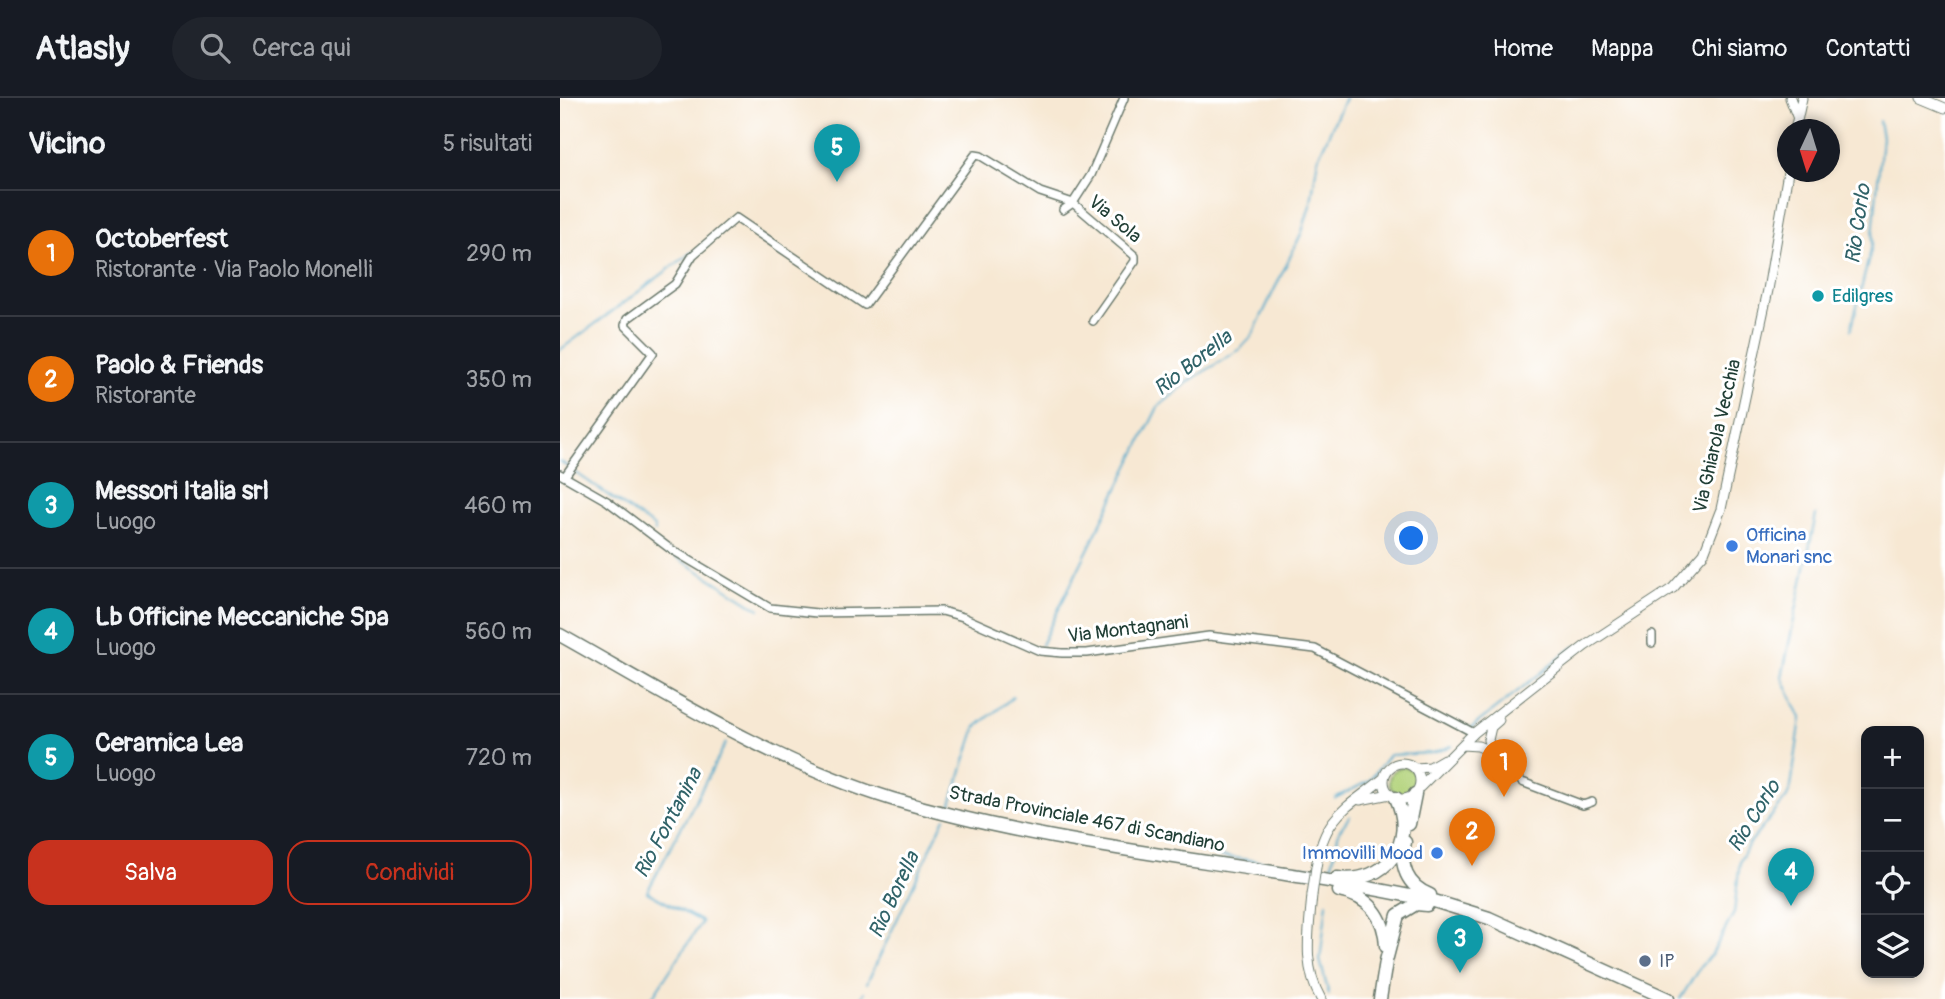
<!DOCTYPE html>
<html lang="it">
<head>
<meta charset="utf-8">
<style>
  body { margin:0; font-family:Pangolin,sans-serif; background:#20242c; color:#f1f3f6 }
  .controls { position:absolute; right:21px; bottom:21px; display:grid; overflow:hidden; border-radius:14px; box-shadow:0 4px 10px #0003 }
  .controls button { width:63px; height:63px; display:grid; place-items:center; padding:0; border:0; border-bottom:2px solid #363941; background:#171b24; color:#f1f3f6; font:35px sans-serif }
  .compass { position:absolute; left:1217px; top:21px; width:63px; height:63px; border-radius:50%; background:#171b24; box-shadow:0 4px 10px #0003; rotate:184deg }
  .you { position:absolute; left:852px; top:441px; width:24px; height:24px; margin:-18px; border:5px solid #fff; border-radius:50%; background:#1a73e8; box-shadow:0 0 0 10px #1a73e833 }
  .badge { display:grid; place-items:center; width:46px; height:46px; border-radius:50%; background:#c8321e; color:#fff; font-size:23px; font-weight:700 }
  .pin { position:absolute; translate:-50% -58px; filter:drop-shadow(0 2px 4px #0008) }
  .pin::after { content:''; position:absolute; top:37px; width:24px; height:21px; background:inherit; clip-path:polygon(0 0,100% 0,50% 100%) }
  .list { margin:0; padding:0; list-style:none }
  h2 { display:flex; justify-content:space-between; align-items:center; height:91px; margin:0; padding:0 28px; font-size:30px }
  h2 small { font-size:23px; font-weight:400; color:#9ea1a6 }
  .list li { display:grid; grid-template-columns:46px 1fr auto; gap:21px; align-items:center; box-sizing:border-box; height:126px; padding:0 28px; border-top:2px solid #363941 }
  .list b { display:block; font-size:26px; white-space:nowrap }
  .list p { margin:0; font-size:23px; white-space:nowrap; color:#9ea1a6 }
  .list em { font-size:23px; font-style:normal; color:#9ea1a6 }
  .actions { display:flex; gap:14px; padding:21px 28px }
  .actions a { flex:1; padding:16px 0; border:2px solid #c8321e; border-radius:21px; text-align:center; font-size:24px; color:#c8321e }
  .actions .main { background:#c8321e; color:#fff }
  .icon { flex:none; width:38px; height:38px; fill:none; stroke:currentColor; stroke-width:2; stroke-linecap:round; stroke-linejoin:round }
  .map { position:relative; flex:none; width:1385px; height:901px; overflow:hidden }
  header { display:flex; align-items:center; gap:42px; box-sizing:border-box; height:98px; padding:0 35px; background:#171b24; border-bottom:2px solid #363941 }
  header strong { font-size:33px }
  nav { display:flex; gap:38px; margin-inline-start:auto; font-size:24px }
  .search { width:490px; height:63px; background:#20242c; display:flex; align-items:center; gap:18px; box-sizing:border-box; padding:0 24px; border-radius:38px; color:#9ea1a6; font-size:26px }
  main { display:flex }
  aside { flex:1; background:#171b24 }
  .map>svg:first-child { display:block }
</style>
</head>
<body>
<header>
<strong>Atlasly</strong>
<div class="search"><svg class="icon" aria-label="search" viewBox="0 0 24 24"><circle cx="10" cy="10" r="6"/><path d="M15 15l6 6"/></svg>Cerca qui</div>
<nav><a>Home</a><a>Mappa</a><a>Chi siamo</a><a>Contatti</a></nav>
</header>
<main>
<aside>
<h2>Vicino<small>5 risultati</small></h2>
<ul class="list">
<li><span class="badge" style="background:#e8710a">1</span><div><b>Octoberfest</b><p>Ristorante · Via Paolo Monelli</p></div><em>290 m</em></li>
<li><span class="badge" style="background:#e8710a">2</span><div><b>Paolo &amp; Friends</b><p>Ristorante</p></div><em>350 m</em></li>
<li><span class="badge" style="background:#0f9aa8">3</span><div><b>Messori Italia srl</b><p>Luogo</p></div><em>460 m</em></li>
<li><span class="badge" style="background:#0f9aa8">4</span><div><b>Lb Officine Meccaniche Spa</b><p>Luogo</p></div><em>560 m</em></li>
<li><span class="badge" style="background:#0f9aa8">5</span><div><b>Ceramica Lea</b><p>Luogo</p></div><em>720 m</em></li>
</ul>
<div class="actions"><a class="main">Salva</a><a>Condividi</a></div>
</aside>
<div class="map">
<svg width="1385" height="901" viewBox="0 0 1385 901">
  <rect width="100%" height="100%" fill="#fff"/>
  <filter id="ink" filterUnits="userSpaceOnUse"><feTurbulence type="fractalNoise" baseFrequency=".0143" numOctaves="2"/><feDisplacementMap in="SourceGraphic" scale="14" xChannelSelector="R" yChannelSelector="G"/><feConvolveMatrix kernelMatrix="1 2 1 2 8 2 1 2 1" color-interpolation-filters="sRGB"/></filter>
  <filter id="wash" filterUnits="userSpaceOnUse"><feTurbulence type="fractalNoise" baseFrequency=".00686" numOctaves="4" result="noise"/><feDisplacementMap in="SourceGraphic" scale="28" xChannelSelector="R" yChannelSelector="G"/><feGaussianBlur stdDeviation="1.57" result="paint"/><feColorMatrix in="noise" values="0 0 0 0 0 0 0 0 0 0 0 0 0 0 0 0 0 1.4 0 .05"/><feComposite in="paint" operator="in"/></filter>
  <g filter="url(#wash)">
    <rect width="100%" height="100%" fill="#f7e8d3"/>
    <path fill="#b2d37a" stroke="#688857" stroke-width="2" d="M829 683a14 14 0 1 1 28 0a14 14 0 1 1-28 0Z"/>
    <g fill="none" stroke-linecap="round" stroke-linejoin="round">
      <path stroke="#4ca7ca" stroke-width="2" d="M1291 232 1312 147 1322 39 1319 23
        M0 252 132 154
        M0 363 8 369
        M12 372 94 429 95 434
        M97 447 199 511
        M481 547 598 309 632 281 679 252 692 238 742 134 751 104 758 60 785 0
        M911 630 1015 548
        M775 700 809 683 829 657 873 655 892 648
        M390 709 416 629 453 599
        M658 758 753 770
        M812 768 822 761
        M758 771 777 774
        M771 772 779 733 790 718
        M767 805 760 862 769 897
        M307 885 385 720
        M91 901 142 824 87 794 166 645
        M301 901 304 894
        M1120 901 1140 869 1152 856 1174 815 1180 763 1188 747 1227 699 1231 689 1241 620 1222 579 1256 417"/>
    </g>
  </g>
  <g filter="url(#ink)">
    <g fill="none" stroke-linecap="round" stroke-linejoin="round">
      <defs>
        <path id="minor" d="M533 223 575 163V158L513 105 531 77 564 0
          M0 376 47 403 109 450 210 510 257 515 382 513 403 519 480 553 502 555H527L649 538 755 551 914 635
          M5 378 93 255 65 227 67 221 115 186 133 157 176 120 305 207 415 57 421 58 480 94 513 105 503 112
          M1092 545V537
          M932 654 962 684 1023 707 1032 704"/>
        <path id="tertiary" d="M1230 0 1237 18
          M1361 0 1385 10
          M1235 32 1242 0
          M902 647 918 648 932 654
          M932 654 928 642 931 629 939 622
          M824 683a18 18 0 1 1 36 0a18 18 0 1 1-36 0Z
          M855 670 870 669 884 661
          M860 689 914 635 971 590 1025 548 1113 490 1144 455 1161 411 1208 192 1228 74
          M800 702 830 696
          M756 769C765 716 786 711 824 680
          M752 797C749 833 742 868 761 901"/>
        <path id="trunk" d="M0 537C107 597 214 665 332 701 509 754 695 764 874 803L929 820 1108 901
          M849 726 855 696
          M845 744C839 768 847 788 870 797
          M777 780C826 787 857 744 836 700
          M779 793C809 798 825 819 826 848
          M820 901 826 863 838 817 856 806 867 807"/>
      </defs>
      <use href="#minor" stroke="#6b796c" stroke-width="10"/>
      <use href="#tertiary" stroke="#6b796c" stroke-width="11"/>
      <use href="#trunk" stroke="#6b796c" stroke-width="15"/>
      <use href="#minor" stroke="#fff" stroke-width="7"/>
      <use href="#tertiary" stroke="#fff" stroke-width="9"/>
      <use href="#trunk" stroke="#fff" stroke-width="12"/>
      <defs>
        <path id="tertiary-bridge" d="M752 797 756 769"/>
      </defs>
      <use href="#tertiary-bridge" stroke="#6b796c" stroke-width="11" stroke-linecap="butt"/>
      <use href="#tertiary-bridge" stroke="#fff" stroke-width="9"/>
    </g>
  </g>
  <circle fill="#0f9aa8" stroke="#fff" stroke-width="2.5" cx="1258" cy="198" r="7"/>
  <g fill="#3f7fe0" stroke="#fff" stroke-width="2.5">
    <circle cx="1172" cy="448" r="7"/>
    <circle cx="877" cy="755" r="7"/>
  </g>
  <circle fill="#5c6f8a" stroke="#fff" stroke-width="2.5" cx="1085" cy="863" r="7"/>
  <g text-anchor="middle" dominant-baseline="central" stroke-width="6" stroke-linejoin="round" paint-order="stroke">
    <g font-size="19" fill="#1f3d34" stroke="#fff">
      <text transform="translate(555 121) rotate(40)">Via Sola</text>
      <text transform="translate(1157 338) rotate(-77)">Via Ghiarola Vecchia</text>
      <text transform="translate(568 531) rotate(-7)">Via Montagnani</text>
      <text transform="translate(527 721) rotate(11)">Strada Provinciale 467 di Scandiano</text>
    </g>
    <g font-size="19" fill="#0d838f" stroke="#fff" text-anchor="start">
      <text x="1272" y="198">Edilgres</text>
    </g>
    <g font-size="19" fill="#366cbe" stroke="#fff" text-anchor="start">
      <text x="1186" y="437">Officina<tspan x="1186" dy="22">Monari snc</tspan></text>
      <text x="863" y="755" text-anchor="end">Immovilli Mood</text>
    </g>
    <g font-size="19" fill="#4e5e75" stroke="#fff" text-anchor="start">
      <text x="1099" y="863">IP</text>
    </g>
    <g font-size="21" font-style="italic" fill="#2f6268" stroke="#fff">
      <text transform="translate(1298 126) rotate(-82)">Rio Corlo</text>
      <text transform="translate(633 265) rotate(-38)">Rio Borella</text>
      <text transform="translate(1194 718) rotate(-58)">Rio Corlo</text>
      <text transform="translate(108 725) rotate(-62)">Rio Fontanina</text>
      <text transform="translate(334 797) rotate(-65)">Rio Borella</text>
    </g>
  </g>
</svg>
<div class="controls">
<button>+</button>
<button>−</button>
<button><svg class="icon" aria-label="locate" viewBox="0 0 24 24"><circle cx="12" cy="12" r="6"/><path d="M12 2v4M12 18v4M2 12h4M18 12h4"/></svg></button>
<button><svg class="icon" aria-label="layers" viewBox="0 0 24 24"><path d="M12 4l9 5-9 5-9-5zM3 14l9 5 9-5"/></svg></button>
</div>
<svg class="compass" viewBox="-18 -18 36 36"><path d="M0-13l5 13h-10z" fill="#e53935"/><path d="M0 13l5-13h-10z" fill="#9ea1a6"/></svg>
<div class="you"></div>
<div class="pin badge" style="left:944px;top:699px;background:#e8710a">1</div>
<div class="pin badge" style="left:912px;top:768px;background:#e8710a">2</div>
<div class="pin badge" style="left:900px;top:875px;background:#0f9aa8">3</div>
<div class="pin badge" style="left:1231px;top:808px;background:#0f9aa8">4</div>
<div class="pin badge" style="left:277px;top:84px;background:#0f9aa8">5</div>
</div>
</main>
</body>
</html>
